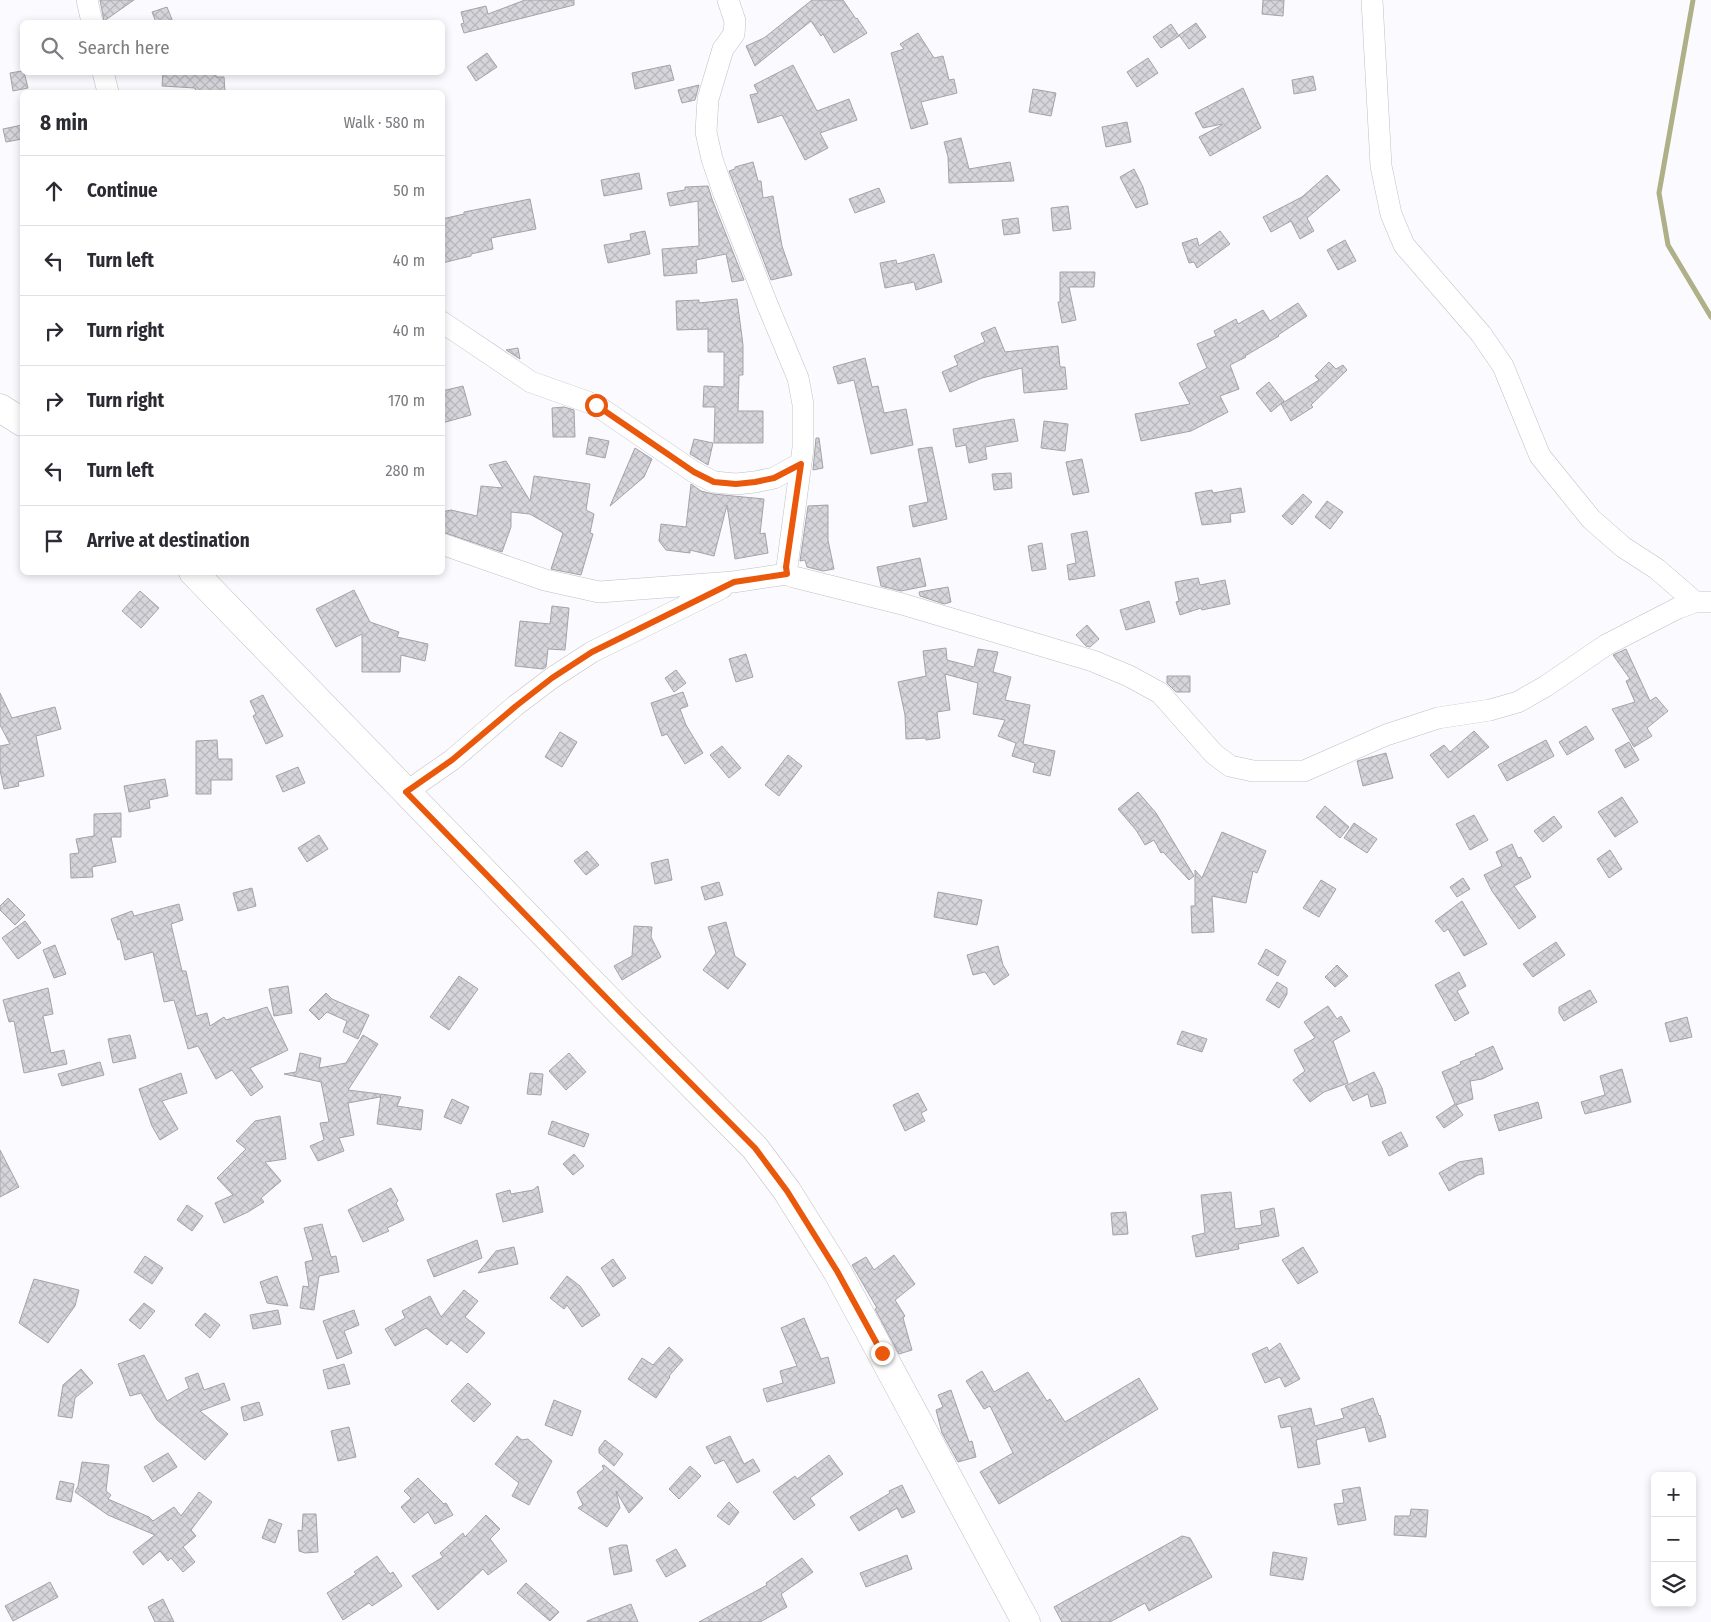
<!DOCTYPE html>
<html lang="en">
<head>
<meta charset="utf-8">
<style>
  body { margin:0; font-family:"Fira Sans Condensed",sans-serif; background:#f7f7f7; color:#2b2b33 }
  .controls { position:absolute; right:15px; bottom:15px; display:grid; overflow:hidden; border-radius:8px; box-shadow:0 2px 8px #0003 }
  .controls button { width:45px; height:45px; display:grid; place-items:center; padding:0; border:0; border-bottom:1px solid #e1e1e2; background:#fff; color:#2b2b33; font:25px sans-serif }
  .stop { position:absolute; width:15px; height:15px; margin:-11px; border:4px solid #ea580c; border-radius:50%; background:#fff }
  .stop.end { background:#ea580c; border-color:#fff; box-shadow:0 1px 5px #0008 }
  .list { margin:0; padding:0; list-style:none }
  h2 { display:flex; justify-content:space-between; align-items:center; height:65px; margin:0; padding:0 20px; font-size:21px }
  h2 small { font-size:16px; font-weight:400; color:#7c7c81 }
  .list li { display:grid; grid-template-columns:32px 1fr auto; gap:15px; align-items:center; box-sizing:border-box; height:70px; padding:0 20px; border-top:1px solid #e1e1e2 }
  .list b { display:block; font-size:19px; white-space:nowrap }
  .list em { font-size:16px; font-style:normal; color:#7c7c81 }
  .icon { flex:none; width:28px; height:28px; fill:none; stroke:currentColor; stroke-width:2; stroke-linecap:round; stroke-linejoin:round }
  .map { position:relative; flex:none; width:1711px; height:1622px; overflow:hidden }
  .search { position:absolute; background:#fff; box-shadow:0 2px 8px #0003; left:20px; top:20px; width:425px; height:55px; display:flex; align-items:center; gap:12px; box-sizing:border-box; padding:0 18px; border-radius:8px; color:#7c7c81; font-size:19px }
  .panel { position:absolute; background:#fff; box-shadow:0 2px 8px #0003; left:20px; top:90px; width:425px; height:485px; border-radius:8px }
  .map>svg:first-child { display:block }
</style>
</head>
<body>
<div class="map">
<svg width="1711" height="1622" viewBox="0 0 1711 1622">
  <defs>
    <pattern id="building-cross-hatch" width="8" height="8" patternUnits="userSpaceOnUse" patternTransform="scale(1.25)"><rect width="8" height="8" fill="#d6d5db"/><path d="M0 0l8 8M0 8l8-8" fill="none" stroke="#b7b7bc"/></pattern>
  </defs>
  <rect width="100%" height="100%" fill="#fbfaff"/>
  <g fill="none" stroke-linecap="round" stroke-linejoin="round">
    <path stroke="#afb087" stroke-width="5" d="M1693 0 1659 193 1668 245 1711 317"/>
  </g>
  <path fill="url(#building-cross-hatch)" stroke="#a4a3a9" d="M100 0H134L104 21Z
    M525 0H574V5L464 33 461 24 464 23 461 12 486 6 488 14Z
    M812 0H843L856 19 857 18 867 33 834 53 823 34 821 36 811 21 755 66 746 46 764 38Z
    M1263 0H1284L1283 16 1262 14Z
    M167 7 173 22H156L152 12Z
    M1196 23 1206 37 1189 49 1179 35Z
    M1171 24 1179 36 1161 48 1153 37Z
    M918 33 934 58 943 56 949 80 954 79 957 93 921 102 928 124 911 129 891 53 904 49 900 44Z
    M487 53 497 67 476 81 467 67Z
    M1148 58 1158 73 1137 87 1127 72Z
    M670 65 674 80 635 89 632 73Z
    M793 65 817 111 849 99 857 120 820 133 828 148 805 160 782 115 758 123 750 95 758 93 754 85Z
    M22 71V72H24L28 88 13 91 10 73Z
    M163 72H216V77H224L225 92H196L195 88 162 86Z
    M1313 76 1316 90 1294 94 1292 80Z
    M699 85 695 100 682 103 678 90Z
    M1243 88 1261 128 1210 156 1199 137 1222 125V124L1203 128 1195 113Z
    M1033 89 1056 93 1051 116 1029 112Z
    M1127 122 1131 142 1106 147 1102 127Z
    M22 125V139L6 142 3 129Z
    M961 138 969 169 1010 162 1014 181 949 183 948 157 944 142Z
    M753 162 758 181H761L763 198 773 196 782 246 792 275 771 280 729 171 735 169V167Z
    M1134 169 1143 187 1148 204 1136 208 1120 177Z
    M639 173 642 189 604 196 601 180Z
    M1327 175 1340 190 1307 218 1314 231 1300 239 1291 221 1271 232 1263 217 1302 197Z
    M708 186 712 199 744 280 732 282 726 254 696 260 697 273 664 276 662 249 699 246 698 201 670 206 667 193 685 190V187Z
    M879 188 885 202 855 213 849 199Z
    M530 199 536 229 491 238 493 249 471 254V256L442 263V219L464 214V212Z
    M1068 206 1071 229 1053 231 1051 208Z
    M1018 218 1020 233 1004 235 1002 220Z
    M645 231 650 254 608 263 604 245 631 240 630 234Z
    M1220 231 1230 244 1197 268 1194 262 1189 263 1182 243 1197 238 1199 246Z
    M1345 240 1356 261 1338 270 1327 250Z
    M934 254 942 282 916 290 914 282 885 288 880 263 896 260 897 264Z
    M1060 272H1095L1094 287H1069L1076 320 1062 323 1058 302H1060Z
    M737 299 743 345V375H739L738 411H763V443H714L715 407H703L704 386 724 387V352H708V329L677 330 676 301 699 300V303Z
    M1298 303 1307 316 1278 335 1279 336 1245 356 1246 357 1230 365 1239 389 1220 396 1228 412 1191 431 1141 441 1135 414 1190 404 1179 383 1207 368 1197 344 1216 336 1214 331 1236 319 1238 324 1263 310 1270 321Z
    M995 327 1005 352 1058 346 1060 367H1065L1067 389 1024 393 1022 368 982 378 950 392 942 372 958 365 954 356 985 342 981 333Z
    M518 348 520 359 506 350Z
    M865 358 872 387 878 386 884 413 906 409 913 445 871 454 854 380 838 384 833 367Z
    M1329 362 1336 369 1343 365 1347 370 1311 405 1313 407 1291 421 1281 404 1319 380 1315 376Z
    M1269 382 1284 401 1271 412 1256 393Z
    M463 386 471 415 442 423V391Z
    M564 407 574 410 575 437H553L552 408Z
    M1014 419 1018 441 985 447 987 459 969 463 966 445 956 447 953 429Z
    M1044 421 1068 424 1065 451 1041 448Z
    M589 437 609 441 605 458 586 454Z
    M816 438H819L823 468 813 470Z
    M694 439 713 443 708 465 690 454Z
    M932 447 947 519 913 527 909 506 928 502 918 449Z
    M635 448 652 459 644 477 610 506Z
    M1082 459 1089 492 1073 495 1066 462Z
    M506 461 530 501 534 476 590 484 586 510 594 514 590 533 593 534 581 575 551 569 563 533 530 514 511 512V527L502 552 442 532V512L451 510 477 516 481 486 503 488 489 465Z
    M1011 473 1012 488 994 490 992 474Z
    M691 484 701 491 713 494 764 499 760 534 765 533 768 553 735 559 727 505 714 556 690 550V553L666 550 659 541 661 524 686 527Z
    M1241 488 1245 512 1230 514 1231 522 1202 525 1195 493 1212 490 1213 493Z
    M1303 494 1312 502 1292 525 1282 516Z
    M1327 501 1343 512 1330 529 1315 517Z
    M828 505V540L834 569 823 571 807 567 805 560 800 561 808 506Z
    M1087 531 1095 576 1069 580 1067 565 1076 563 1071 534Z
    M1042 543 1046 569 1032 571 1028 546Z
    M920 558 926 586 901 591 881 586 877 567Z
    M1198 578 1200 585 1225 580 1230 604 1202 610 1201 608 1180 615 1176 602 1179 601 1175 582Z
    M948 587 951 602 944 604 920 596 919 592Z
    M354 590 370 622 399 632 397 637 428 644 425 661 401 655 400 672H362V634L336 647 316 609Z
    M140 591 159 608 141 628 122 611Z
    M1149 601 1155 622 1126 630 1120 610Z
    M552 606 569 608 565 650 548 649 546 667 543 669 515 666 520 621 550 624Z
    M1087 625 1099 639 1090 647 1086 646 1076 635Z
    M946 648 947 660 974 667 978 649 998 652 993 672 1011 677 1005 700 1030 705 1023 744 1055 751 1050 776 1033 772 1035 763 1012 756 1016 743 998 736 1005 720 973 714 978 683 945 674 950 710 937 712 940 738 926 740V738L906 739 905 715 898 682 926 676 923 651Z
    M1626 649 1650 701 1656 697 1668 711 1647 728 1652 736 1634 747 1612 709 1635 702 1626 681 1630 679 1613 655Z
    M746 654 753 677 736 682 729 659Z
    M676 670 686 683 674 692 665 678Z
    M1167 676H1190V692H1176L1167 683Z
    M683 692 688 706 680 709 686 725 703 753 685 764 667 734 662 736 651 703Z
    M0 693 12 718 55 707 61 729 36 736 44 776 18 782 19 786 4 789 0 770V746L10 744 0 725Z
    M263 695 283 736 266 744 253 716 256 714 250 701Z
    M1586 726 1594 739 1567 755 1559 742Z
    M1474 731 1489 747 1448 778 1430 755 1444 745 1450 752Z
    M560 732 577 742 562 767 545 757Z
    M217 740 218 759H232V780H211V794H196V741Z
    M1546 740 1554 756 1507 781 1498 765Z
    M1629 742 1639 760 1625 768 1615 750Z
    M722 746 741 768 729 778 710 755Z
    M1386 753 1393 778 1363 786 1357 761Z
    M788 755 802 766 779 796 765 785Z
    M298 767 305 783 283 792 276 776Z
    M165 779 168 796 149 800 150 808 129 812 124 786Z
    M1138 792 1156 813 1194 876 1189 880 1163 852 1161 853 1154 840 1145 845 1136 830 1118 809Z
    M1622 797 1638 822 1615 837 1598 812Z
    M1325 806 1349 827 1340 838 1316 817Z
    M121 813V837H111L116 862 92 867 93 877 71 878 70 854 79 853 76 839 94 836V814Z
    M1474 815 1488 840 1470 850 1456 824Z
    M1554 816 1562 827 1543 842 1534 831Z
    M1354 823 1377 839 1367 853 1344 838Z
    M1222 832 1266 851 1257 873 1253 871 1246 903 1212 896 1214 932 1192 933 1191 906H1195V870L1202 878Z
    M319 835 328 849 307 862 298 848Z
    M1512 844 1518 858 1521 857 1531 877 1514 886 1536 917 1519 929 1492 891 1484 875 1502 866 1496 852Z
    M1610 850 1622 869 1609 878 1597 859Z
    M587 851 599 865 586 875 574 861Z
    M668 859 672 880 655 884 651 863Z
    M1463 878 1470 889 1457 897 1450 887Z
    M1321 880 1336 889 1319 917 1303 908Z
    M719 882 723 895 705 900 701 887Z
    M252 888 256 906 238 911 233 893Z
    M938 892 982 900 977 925 934 917Z
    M8 898 25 915 15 925 0 910V906Z
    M1462 901 1487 944 1464 956 1448 929 1444 932 1435 921Z
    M179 904 183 920 171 924 182 971H186L196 1016 207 1013 210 1026 224 1017 226 1020 267 1007 288 1050 250 1068 263 1087 251 1096 232 1070 216 1079 198 1046 188 1049 174 1000 164 1002 153 952 125 960 120 939 118 940 111 919 132 911 134 916Z
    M25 921 41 943 18 959 2 938Z
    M726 922 735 956 746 964 728 989 703 970 716 953 708 927Z
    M634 926 652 927 651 937 661 957 622 980 614 966 632 956Z
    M1556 942 1565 955 1533 977 1523 964Z
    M55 945 66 974 54 978 43 950Z
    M998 946 1003 965 1009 975 994 985 985 972 973 975 967 955Z
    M1266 949 1286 961 1278 976 1258 964Z
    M1337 965 1348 976 1335 987 1325 977Z
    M1459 972 1466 986 1457 991 1469 1013 1455 1021 1435 985Z
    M459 976 478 989 449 1030 430 1017Z
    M1277 982 1287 988V994L1279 1008 1266 1000Z
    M288 986 292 1013 274 1016 269 989Z
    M48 988 53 1014 43 1016 51 1053 64 1050 67 1064 24 1073 14 1021 9 1022 3 1000Z
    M1590 990 1597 1002 1564 1021 1559 1013V1007Z
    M326 993 332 999 369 1015 358 1039 343 1032 347 1021 327 1012 319 1020 309 1010Z
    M1328 1006 1337 1019 1341 1016 1350 1031 1333 1041 1348 1083 1324 1092 1310 1102 1293 1080 1305 1071 1294 1050 1315 1038 1304 1022Z
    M1687 1017 1692 1037 1670 1042 1665 1023Z
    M1182 1031 1207 1039 1202 1052 1177 1044Z
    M130 1035 136 1058 113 1063 108 1039Z
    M363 1035 378 1044 348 1090 380 1094V1097L348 1103 354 1135 339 1138 344 1151 318 1161 310 1146 324 1140 320 1123 329 1122 321 1082 284 1074 296 1072 300 1053 321 1058 319 1068 346 1063Z
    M1493 1046 1503 1069 1482 1079 1470 1081 1473 1099 1456 1105 1463 1115 1444 1128 1436 1117 1455 1104 1442 1072 1461 1064 1460 1062 1476 1056 1475 1054Z
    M569 1053 586 1072 566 1090 549 1071Z
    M100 1062 104 1075 62 1086 58 1074Z
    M1622 1069 1631 1102 1585 1114 1581 1102 1605 1095 1600 1076Z
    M1374 1072 1382 1088 1386 1103 1371 1107 1368 1094 1353 1101 1345 1086Z
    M181 1073 187 1093 162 1101 178 1129 160 1140 152 1126 139 1089Z
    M530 1073 543 1074 541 1095 527 1094Z
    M918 1093 927 1110 921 1113 925 1121 905 1131 893 1105Z
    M381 1094 401 1097 397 1106 423 1110 421 1130 377 1124Z
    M452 1099 469 1107 461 1124 444 1117Z
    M1538 1102 1542 1118 1499 1131 1494 1115Z
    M280 1116 286 1159 265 1162 281 1181 261 1198 264 1202 248 1212 224 1223 215 1203 233 1195 217 1178 246 1149 236 1141 255 1121Z
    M552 1121 589 1134 584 1147 548 1134Z
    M1401 1132 1408 1146 1389 1156 1382 1142Z
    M0 1150 19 1187 0 1197Z
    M574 1154 584 1166 573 1175 563 1164Z
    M1482 1158 1484 1174 1478 1175 1449 1191 1439 1173 1459 1162Z
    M538 1186 543 1212 503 1222 496 1194 510 1190 511 1194 533 1190Z
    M391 1188 398 1201 396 1203 404 1220 387 1228 389 1231 363 1242 348 1210Z
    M1231 1192 1235 1229 1262 1225 1260 1211 1274 1208 1279 1236 1238 1244 1239 1249 1196 1257 1192 1236 1205 1233 1201 1195Z
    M187 1205 203 1216 192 1231 177 1220Z
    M1126 1212 1128 1234 1113 1235 1111 1213Z
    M322 1224 331 1257 336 1256 339 1272 319 1276 314 1310 300 1308 303 1286 309 1287 305 1262 313 1260 304 1228Z
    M477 1240 482 1258 434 1277 427 1260Z
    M514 1247 518 1264 478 1273 496 1251Z
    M1303 1247 1318 1272 1298 1284 1282 1260Z
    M894 1255 915 1284 895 1300 905 1316 903 1318 912 1350 899 1354 875 1309 877 1308 852 1265 866 1257 874 1270Z
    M145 1256 163 1268 152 1284 134 1272Z
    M613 1259 626 1278 613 1287 601 1268Z
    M277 1276 288 1306 267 1303 260 1282Z
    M567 1276 580 1286 600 1315 582 1327 567 1305 564 1309 550 1298Z
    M34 1279 79 1290 75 1306 48 1343 19 1323Z
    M464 1290 478 1301 465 1317 485 1333 467 1353 451 1340 447 1345 426 1328 395 1346 385 1329 405 1318 402 1311 430 1296 441 1317Z
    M144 1303 155 1311 140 1329 129 1320Z
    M278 1310 281 1324 253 1329 250 1315Z
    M354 1310 359 1325 344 1331 352 1353 337 1359 323 1321Z
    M205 1313 220 1325 210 1338 195 1325Z
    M804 1318 821 1359 828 1357 835 1383 767 1402 763 1389 783 1383 780 1371 797 1366 781 1328Z
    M1280 1343 1300 1379 1285 1387 1280 1377 1265 1383 1252 1354 1267 1347 1269 1351Z
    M669 1347 683 1360 669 1376 670 1377 656 1398 628 1379 642 1358 653 1365Z
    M144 1355 167 1401 189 1388 185 1378 198 1373 204 1390 224 1383 230 1400 200 1411 228 1434 205 1460 157 1420 141 1393 130 1396 118 1364Z
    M344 1364 350 1384 328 1389 323 1370Z
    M81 1369 93 1383 75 1398 72 1418 58 1416 63 1385Z
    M982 1371 994 1392 1028 1372 1047 1401 1050 1399 1065 1422 1139 1378 1158 1409 999 1504 980 1472 1013 1453 990 1406 984 1409 966 1381Z
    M468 1383 491 1404 474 1422 451 1401Z
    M951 1390 969 1442 972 1441 976 1457 958 1462 942 1433 936 1410 943 1407 938 1395Z
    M1373 1398 1379 1416 1380 1415 1386 1437 1369 1442 1365 1427 1316 1440 1320 1464 1298 1468 1291 1426 1281 1428 1278 1416 1311 1408 1315 1426 1344 1418 1341 1409Z
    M554 1400 581 1411 572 1436 545 1425Z
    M259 1402 263 1415 244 1421 241 1407Z
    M349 1427 356 1457 338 1461 331 1431Z
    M517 1436 522 1440 528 1439 552 1461 529 1505 512 1496 519 1483 495 1464Z
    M730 1436 744 1464 753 1459 760 1471 737 1483 724 1460 715 1464 706 1447Z
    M605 1440 623 1454 614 1466 599 1453V1448Z
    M168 1453 177 1467 153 1482 144 1467Z
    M829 1455 843 1474 810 1498 815 1505 794 1520 773 1492 795 1476 797 1479Z
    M82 1462 109 1465 106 1491 111 1495 108 1499 149 1517 153 1521 174 1507 181 1516 199 1492 212 1502 191 1530 196 1536 183 1547 195 1562 183 1572 171 1558 168 1561 160 1551 143 1565 133 1552 155 1535 108 1515 75 1492 78 1486Z
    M604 1465 643 1498 629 1513 616 1491 620 1508 607 1527 578 1508 583 1505 577 1492 604 1469 602 1466Z
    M690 1466 701 1476 679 1499 669 1489Z
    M418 1478 444 1504 446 1503 453 1515 435 1524 428 1512 414 1523 401 1507 411 1498 404 1491Z
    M60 1481 74 1484 71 1502 56 1499Z
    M902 1485 915 1512 902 1518 897 1508 859 1531 850 1517 890 1493 889 1491Z
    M1360 1487 1366 1520 1338 1525 1334 1504 1344 1503 1342 1490Z
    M729 1502 739 1512 729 1525 717 1516Z
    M1411 1509 1428 1510 1426 1537 1394 1535 1395 1516H1410Z
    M303 1514H316L318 1552 305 1553 299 1551 298 1530 302 1531Z
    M486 1515 500 1529 490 1539 507 1561 488 1575 483 1569 454 1596 438 1610 412 1576 443 1557 440 1553 463 1533 465 1537Z
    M269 1519 282 1524 275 1543 262 1538Z
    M1182 1536 1190 1538 1212 1577 1149 1611 1145 1603 1110 1622H1062L1054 1607Z
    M621 1545H627L632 1571 614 1575 609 1548Z
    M676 1549 686 1566 666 1577 656 1560Z
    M1273 1552 1307 1558 1303 1580 1270 1575Z
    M907 1555 912 1569 866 1587 860 1573Z
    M377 1556 390 1574 393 1572 402 1586 372 1606 369 1603 343 1620 327 1593 356 1574 354 1572Z
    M802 1558 813 1572 781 1594 787 1607 760 1622H699L767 1585 766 1583Z
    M50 1582 58 1597 13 1621 5 1606Z
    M526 1583 559 1612 550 1621 517 1593Z
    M163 1599 174 1622H155L148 1607Z
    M631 1604 638 1622H587V1621Z"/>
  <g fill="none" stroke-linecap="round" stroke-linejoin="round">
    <defs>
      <path id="street" d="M87 0 92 22
        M728 0 735 21 734 34 723 49 708 99 706 132 712 159 724 194 765 299 798 378 803 404V448L787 567V574
        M1372 0 1381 166 1391 214 1404 245 1481 334 1503 366 1540 456 1591 519 1623 547 1657 569 1695 602
        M103 72 108 92
        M442 322 531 382 596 405 694 472 714 482 736 484 755 482 774 478 801 463
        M442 544 545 580 599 592 733 582 787 574 794 577 902 604 1093 661 1129 676 1160 693 1214 754 1230 766 1253 771H1304L1386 735 1438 718 1490 710 1518 702 1546 686 1606 645 1678 608 1695 602H1711
        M406 792 452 760 515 706 552 678 592 652 722 588"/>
      <path id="secondary" d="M0 408 22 422
        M193 572 623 1015 755 1148 787 1191 837 1271 1026 1622"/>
    </defs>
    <use href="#street" stroke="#c0bfc4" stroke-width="22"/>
    <use href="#secondary" stroke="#c0bfc4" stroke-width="29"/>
    <use href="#street" stroke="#fff" stroke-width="21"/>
    <use href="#secondary" stroke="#fff" stroke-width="28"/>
  </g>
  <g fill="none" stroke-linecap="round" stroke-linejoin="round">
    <path stroke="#ea580c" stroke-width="6" d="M596 405 694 472 714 482 736 484 755 482 774 478 801 464 786 567 787 574 734 582 592 652 552 678 516 706 452 760 406 792 623 1015 755 1148 787 1191 837 1271 882 1353"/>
  </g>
</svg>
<div class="controls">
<button>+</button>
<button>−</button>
<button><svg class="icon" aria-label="layers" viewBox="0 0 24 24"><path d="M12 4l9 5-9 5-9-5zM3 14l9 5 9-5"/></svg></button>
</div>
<div class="stop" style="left:596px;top:405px"></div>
<div class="stop end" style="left:882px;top:1353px"></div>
<div class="search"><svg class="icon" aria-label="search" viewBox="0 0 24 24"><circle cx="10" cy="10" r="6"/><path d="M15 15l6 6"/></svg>Search here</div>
<section class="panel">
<h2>8 min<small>Walk · 580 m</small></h2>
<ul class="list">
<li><svg class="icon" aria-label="ahead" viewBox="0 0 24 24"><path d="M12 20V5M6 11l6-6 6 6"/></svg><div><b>Continue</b></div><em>50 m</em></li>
<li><svg class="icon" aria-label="left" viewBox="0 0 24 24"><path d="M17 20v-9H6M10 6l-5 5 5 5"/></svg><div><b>Turn left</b></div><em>40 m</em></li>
<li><svg class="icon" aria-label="right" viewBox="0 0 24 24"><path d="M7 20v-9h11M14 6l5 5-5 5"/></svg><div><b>Turn right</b></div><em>40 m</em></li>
<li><svg class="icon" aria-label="right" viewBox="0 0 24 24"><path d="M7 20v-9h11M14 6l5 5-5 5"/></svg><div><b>Turn right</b></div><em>170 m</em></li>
<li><svg class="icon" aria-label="left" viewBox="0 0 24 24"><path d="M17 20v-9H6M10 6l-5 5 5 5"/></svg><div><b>Turn left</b></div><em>280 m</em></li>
<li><svg class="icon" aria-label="arrive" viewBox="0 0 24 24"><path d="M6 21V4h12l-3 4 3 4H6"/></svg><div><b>Arrive at destination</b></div></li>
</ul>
</section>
</div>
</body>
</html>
